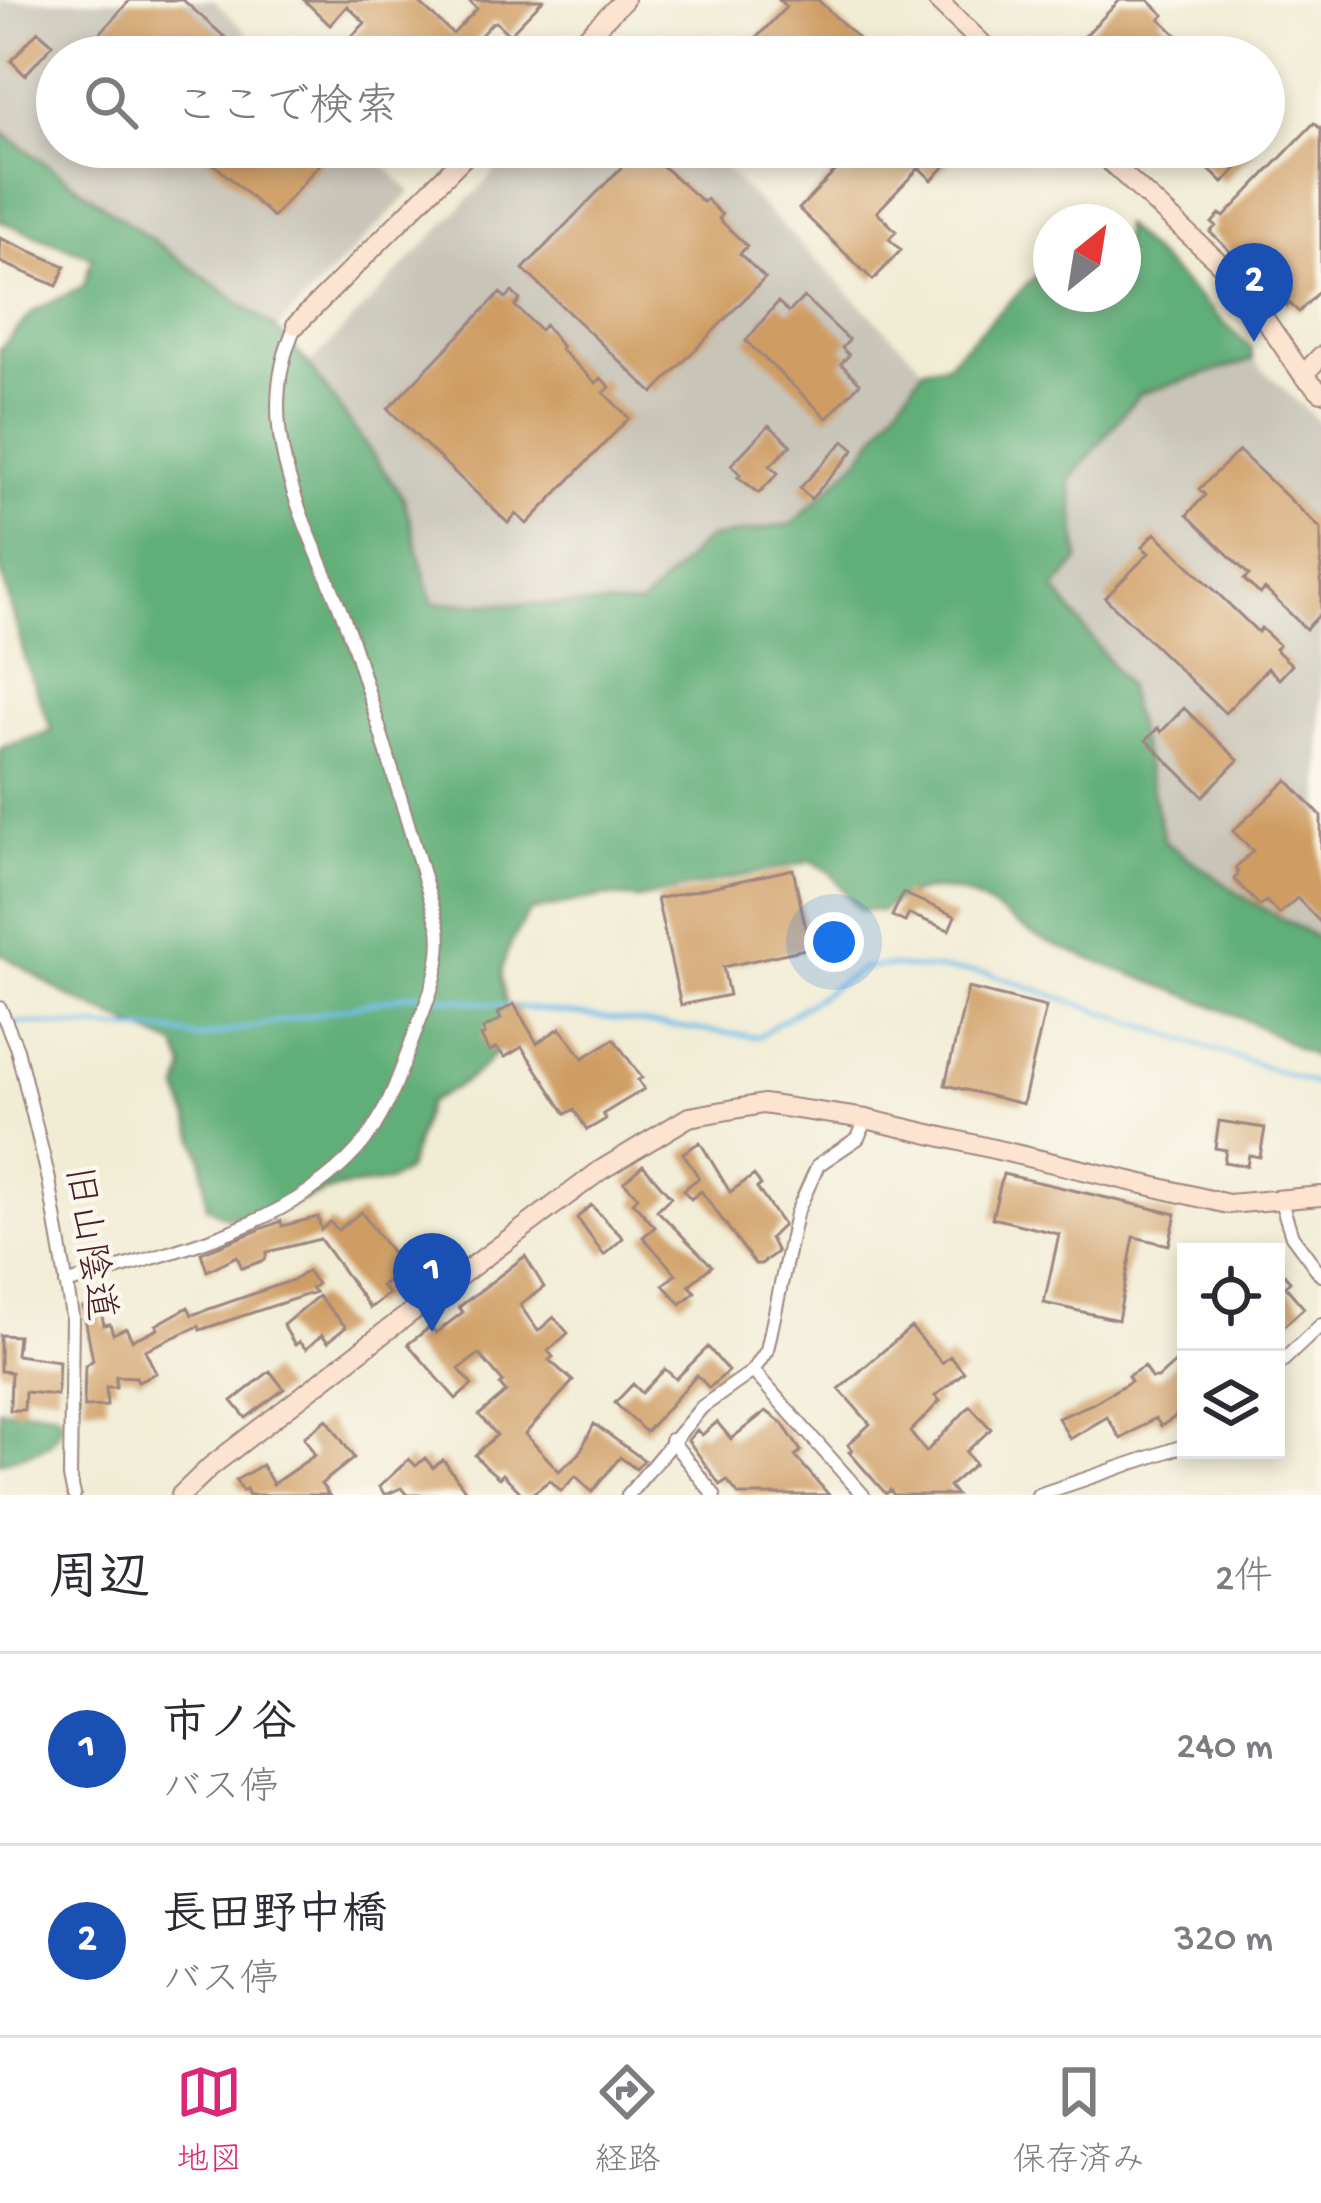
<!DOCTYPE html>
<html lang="ja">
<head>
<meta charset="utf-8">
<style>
  body { margin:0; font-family:"Gochi Hand","Klee One",sans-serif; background:#f2f2f3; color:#2b2b33 }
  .controls { position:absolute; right:36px; bottom:36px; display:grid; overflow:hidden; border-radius:0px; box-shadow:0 6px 18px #0003 }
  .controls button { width:108px; height:108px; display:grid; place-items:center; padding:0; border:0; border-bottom:3px solid #e1e1e2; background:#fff; color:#2b2b33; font:60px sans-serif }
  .compass { position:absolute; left:1033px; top:204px; width:108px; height:108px; border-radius:50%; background:#fff; box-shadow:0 6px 18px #0003; rotate:30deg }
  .you { position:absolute; left:834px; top:942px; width:42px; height:42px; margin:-30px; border:9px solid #fff; border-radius:50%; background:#1a73e8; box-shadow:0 0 0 18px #1a73e833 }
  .badge { display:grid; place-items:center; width:78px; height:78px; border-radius:50%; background:#db2777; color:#fff; font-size:39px; font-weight:700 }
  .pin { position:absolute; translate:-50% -99px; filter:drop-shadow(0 3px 6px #0008) }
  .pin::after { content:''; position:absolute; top:63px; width:42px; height:36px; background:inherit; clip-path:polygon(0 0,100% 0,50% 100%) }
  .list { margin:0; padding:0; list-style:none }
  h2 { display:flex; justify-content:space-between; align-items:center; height:156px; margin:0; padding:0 48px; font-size:51px }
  h2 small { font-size:39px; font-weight:400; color:#7c7c81 }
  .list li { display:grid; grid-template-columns:78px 1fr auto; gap:36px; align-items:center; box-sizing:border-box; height:192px; padding:0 48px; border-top:3px solid #e1e1e2 }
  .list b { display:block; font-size:45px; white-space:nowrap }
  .list p { margin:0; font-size:39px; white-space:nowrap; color:#7c7c81 }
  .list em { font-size:39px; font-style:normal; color:#7c7c81 }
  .icon { flex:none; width:66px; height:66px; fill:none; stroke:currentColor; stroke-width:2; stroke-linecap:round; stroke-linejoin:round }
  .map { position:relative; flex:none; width:1321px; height:1495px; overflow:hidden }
  .search { position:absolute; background:#fff; box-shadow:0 6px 18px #0003; left:36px; right:36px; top:36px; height:132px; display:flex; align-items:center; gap:30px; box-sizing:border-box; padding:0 42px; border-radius:66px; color:#7c7c81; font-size:45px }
  .sheet { height:540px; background:#fff }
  nav { display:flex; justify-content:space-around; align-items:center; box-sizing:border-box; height:168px; border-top:3px solid #e1e1e2; background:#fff; font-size:33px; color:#7c7c81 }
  nav a { display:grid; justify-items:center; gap:6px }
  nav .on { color:#db2777 }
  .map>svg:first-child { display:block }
</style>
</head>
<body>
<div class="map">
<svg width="1321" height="1495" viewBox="0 0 1321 1495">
  <rect width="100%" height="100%" fill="#fbf7ec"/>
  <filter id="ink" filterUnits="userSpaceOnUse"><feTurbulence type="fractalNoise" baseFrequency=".00833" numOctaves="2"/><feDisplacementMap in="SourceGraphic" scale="24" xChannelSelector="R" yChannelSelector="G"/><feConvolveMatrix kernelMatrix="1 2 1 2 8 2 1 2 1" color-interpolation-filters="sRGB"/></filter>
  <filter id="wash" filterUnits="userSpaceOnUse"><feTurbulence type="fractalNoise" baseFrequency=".004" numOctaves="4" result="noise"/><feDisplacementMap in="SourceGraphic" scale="48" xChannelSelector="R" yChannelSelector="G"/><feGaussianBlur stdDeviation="2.7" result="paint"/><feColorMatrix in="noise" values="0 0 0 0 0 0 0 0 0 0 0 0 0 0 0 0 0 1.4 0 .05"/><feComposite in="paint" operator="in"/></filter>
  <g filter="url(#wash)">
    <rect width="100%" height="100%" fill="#f1ecd4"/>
    <path fill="#c8c4b8" d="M0 0H213L272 57H57V147H365L411 192 276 329 0 131Z
      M519 147H703L924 368 859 459 792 524 706 539 641 606 431 603 404 499 309 365Z
      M1253 360 1321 424V940L1248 900 1165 842 1126 685 1055 589 1079 560 1070 480 1139 394Z"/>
    <path fill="#60ae78" stroke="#556652" stroke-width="3" d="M0 131 276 329 309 365 404 499 432 603 641 606 706 539 792 524 859 459 924 368 946 364 1051 261V294H1123V225L1251 348 1253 360 1139 394 1070 480 1079 560 1055 589 1126 685 1165 842 1248 900 1321 940V1061C1294 1046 1267 1030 1239 1017 1174 987 1105 968 1040 938 1010 923 984 895 950 891 923 887 901 893 882 911L859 910 831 873 812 861 638 899 606 896 530 911C519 930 505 949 502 971 500 986 508 1002 507 1017 505 1062 462 1085 428 1103L407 1170 388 1182 339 1188 249 1217H226L207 1206 202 1158 179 1090 185 1068 176 1046 68 996 0 953V748L52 731 29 672 0 567V349L34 311 84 286 92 257 0 221Z
      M0 1409 54 1411 62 1419C60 1452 24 1452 0 1463Z"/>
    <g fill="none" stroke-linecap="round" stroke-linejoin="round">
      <path stroke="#6ebce9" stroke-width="4.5" d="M7 1022 174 1032 199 1038 414 994 757 1037 863 968 887 966 988 973 1321 1086"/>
    </g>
    <g id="blocks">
      <path fill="#cf9d63" d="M130 0H183L247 57H93L85 50Z
        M304 0H416L453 34 477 9 468 0H543L509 35 496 22 492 23 468 49 476 57H363L347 41 365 23 347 6 330 25Z
        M779 0H818L877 57H738L786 7Z
        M1120 0H1148L1164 15 1160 19 1200 57H1093L1078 43Z
        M38 31 53 44 25 75 11 61Z
        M1314 123 1321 129V289L1299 312 1289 303 1287 306 1210 232 1216 226 1212 223 1220 214 1224 217Z
        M195 147H335L273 217Z
        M641 147 703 202 706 199 722 215 719 219 747 246 740 254 765 278 653 393 523 269Z
        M858 147H963L932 180 919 168 877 212 896 231 889 239 901 250 873 280 799 209Z
        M1186 147H1257L1223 183Z
        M0 238 65 266 57 286 0 262Z
        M512 292 520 300 515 306 540 330 545 325 562 347 560 349 596 383 601 378 610 387 604 393 629 418 527 524 516 514 508 523 388 409 500 293 506 298Z
        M804 297 849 340 842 348 849 355 841 364 860 383 827 418 746 341 778 302 789 312Z
        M769 425 791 445 770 466 778 473 759 493 738 477 741 475 731 465Z
        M844 441 854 450 811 499 800 488Z
        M1239 451 1321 529V613L1306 629 1265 589 1260 594 1244 580 1249 575 1187 515 1205 495 1199 489Z
        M1155 533 1258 632 1261 628 1279 645 1275 649 1292 665 1279 679 1268 668 1225 713 1105 598 1149 553 1142 547Z
        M1184 708 1238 760 1203 796 1146 740 1158 728 1161 732Z
        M1287 780 1321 816V923L1297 898 1279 914 1266 901 1260 906 1234 879 1238 875 1236 867 1253 851 1233 831Z
        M793 869 810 948 723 967 729 995 681 1005 657 899Z
        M903 893 955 916 949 930 909 914 905 922 892 916Z
        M968 988 1046 1007 1023 1104 945 1085Z
        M514 1004 537 1043 560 1028 583 1058 614 1039 642 1078 638 1080 644 1089 603 1114 606 1119 587 1130 574 1109 566 1114 522 1047 505 1057 496 1048 489 1052 481 1036 485 1034 483 1029 501 1019 498 1013Z
        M1219 1121 1265 1128 1260 1157 1249 1155 1247 1166 1224 1162 1226 1150 1215 1148Z
        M700 1142 730 1192 754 1175 761 1185 757 1188 783 1225 770 1238 777 1252 761 1264H755L701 1191 691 1199 683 1190 699 1178 683 1153Z
        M643 1165 671 1197 657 1210 712 1266 689 1285 695 1292 681 1304 663 1285 676 1274 643 1237 655 1227 633 1202 638 1197 624 1182Z
        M1003 1174 1176 1214 1169 1245 1134 1237 1118 1320 1044 1303 1059 1234 992 1218Z
        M591 1205 623 1238 604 1255 577 1218Z
        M361 1212 404 1269 381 1286 388 1294 370 1308 320 1239 267 1252 265 1260 242 1268 237 1256 207 1271 201 1253 281 1221 282 1226 318 1217 321 1230 330 1222 338 1230Z
        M525 1256 544 1287 520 1305 538 1331 554 1317 568 1333 548 1351 553 1357 549 1360 573 1381 525 1434 559 1471 579 1454 594 1424 644 1460 636 1469 620 1457 592 1492 576 1476 561 1491 550 1480 531 1495H523L503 1474 499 1478 486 1467 475 1455 497 1435 479 1415 506 1392 500 1385 503 1382 479 1354 459 1369 472 1385 456 1399 408 1344 430 1327 436 1333 463 1312 459 1307Z
        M1276 1265 1290 1281 1285 1286 1304 1308 1276 1333Z
        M307 1271 317 1284 311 1288 315 1292 200 1330 199 1326 145 1350 156 1373 138 1381 136 1377 116 1376V1387H106L107 1406 84 1407 85 1366 93 1360 83 1307 99 1303 104 1325 110 1324 113 1334 126 1328 132 1340 158 1329 156 1325 188 1307 192 1315 296 1279Z
        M318 1296 346 1327 328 1342 322 1335 306 1349 299 1342 295 1345 283 1325Z
        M911 1327 942 1363 950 1356 964 1372 935 1396 940 1401 910 1432 926 1452 970 1406 991 1429 966 1452 975 1464 949 1486 956 1495H894L890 1490 886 1494 849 1452 852 1450 848 1445 870 1424 839 1389Z
        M0 1335 18 1336 16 1355 59 1361 57 1395 25 1392 24 1410H10L11 1372 0 1371Z
        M708 1347 728 1371 709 1388 697 1375 646 1432 615 1403 633 1384 642 1393 665 1369 676 1379Z
        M1186 1353V1410L1161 1426 1155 1418 1121 1439 1107 1417 1070 1439 1058 1418 1092 1404 1131 1381 1128 1376 1144 1366 1151 1378H1158Z
        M270 1371 284 1389 246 1418 232 1401Z
        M766 1411 782 1423 801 1451 795 1456 829 1495H739L727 1480 720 1485 688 1440 697 1430 702 1435 717 1422 731 1439Z
        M327 1419 354 1458 321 1484 329 1495H249L246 1489 242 1491 236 1480 262 1465 273 1484 315 1455 304 1437Z
        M425 1458 433 1468 443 1460 469 1495H407L401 1488 385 1495 379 1487 409 1459 416 1466Z"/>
    </g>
  </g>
  <g filter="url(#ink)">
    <use href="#blocks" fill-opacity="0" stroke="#9e8680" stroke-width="3"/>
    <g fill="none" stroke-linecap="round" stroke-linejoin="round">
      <defs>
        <path id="street" d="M0 1008 17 1049 49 1180 72 1316 70 1477 74 1495
          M1281 1202 1292 1236 1321 1275
          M66 1284C165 1252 285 1230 357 1150 384 1121 398 1079 411 1043 425 1006 444 968 439 928 411 834 384 740 354 647 320 541 243 438 296 325
          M1276 1367 1321 1325
          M753 1371 863 1495
          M671 1440 714 1495
          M628 1495 702 1407 753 1371 767 1350 796 1214 818 1165 858 1138 866 1119
          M1038 1495 1186 1445"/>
        <path id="secondary" d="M937 0 996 57
          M566 57 624 0
          M1094 147 1238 280 1303 375 1321 392
          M296 325 474 147
          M1303 375 1321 356
          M181 1495 210 1467 385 1332 601 1170 689 1117 763 1104 866 1119 1228 1204 1321 1196"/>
      </defs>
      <use href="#street" stroke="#9e8680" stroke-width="16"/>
      <use href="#secondary" stroke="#9e8680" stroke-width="22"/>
      <use href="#street" stroke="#fff" stroke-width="12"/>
      <use href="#secondary" stroke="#fde4d1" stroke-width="18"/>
    </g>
  </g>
  <g text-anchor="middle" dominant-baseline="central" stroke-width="9" stroke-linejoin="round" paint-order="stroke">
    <g font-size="39" fill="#4a1f2b" stroke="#fbf7ec">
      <text transform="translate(86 1244) rotate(81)">旧山陰道</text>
    </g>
  </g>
</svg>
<div class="controls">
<button><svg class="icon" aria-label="locate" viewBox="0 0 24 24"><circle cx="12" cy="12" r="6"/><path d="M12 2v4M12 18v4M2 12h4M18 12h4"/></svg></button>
<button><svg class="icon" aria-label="layers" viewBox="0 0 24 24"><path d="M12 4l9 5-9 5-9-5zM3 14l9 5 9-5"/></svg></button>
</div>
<svg class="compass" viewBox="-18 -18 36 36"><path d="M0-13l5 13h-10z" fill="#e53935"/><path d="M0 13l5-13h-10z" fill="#7c7c81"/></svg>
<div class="you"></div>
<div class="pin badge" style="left:432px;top:1332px;background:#1a4fb4">1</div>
<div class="pin badge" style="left:1254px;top:342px;background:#1a4fb4">2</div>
<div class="search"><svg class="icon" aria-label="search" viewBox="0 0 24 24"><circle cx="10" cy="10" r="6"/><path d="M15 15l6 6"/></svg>ここで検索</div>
</div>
<section class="sheet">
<h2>周辺<small>2件</small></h2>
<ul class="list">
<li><span class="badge" style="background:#1a4fb4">1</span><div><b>市ノ谷</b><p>バス停</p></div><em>240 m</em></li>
<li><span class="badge" style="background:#1a4fb4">2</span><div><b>長田野中橋</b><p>バス停</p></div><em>320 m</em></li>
</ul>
</section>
<nav>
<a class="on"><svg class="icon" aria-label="map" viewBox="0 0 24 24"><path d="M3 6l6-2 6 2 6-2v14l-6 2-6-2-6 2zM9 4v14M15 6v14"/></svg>地図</a>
<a><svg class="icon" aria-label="directions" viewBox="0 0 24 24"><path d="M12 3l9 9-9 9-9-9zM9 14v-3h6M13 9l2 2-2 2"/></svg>経路</a>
<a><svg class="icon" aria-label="saved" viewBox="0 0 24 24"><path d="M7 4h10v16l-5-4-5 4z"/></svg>保存済み</a>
</nav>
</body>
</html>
